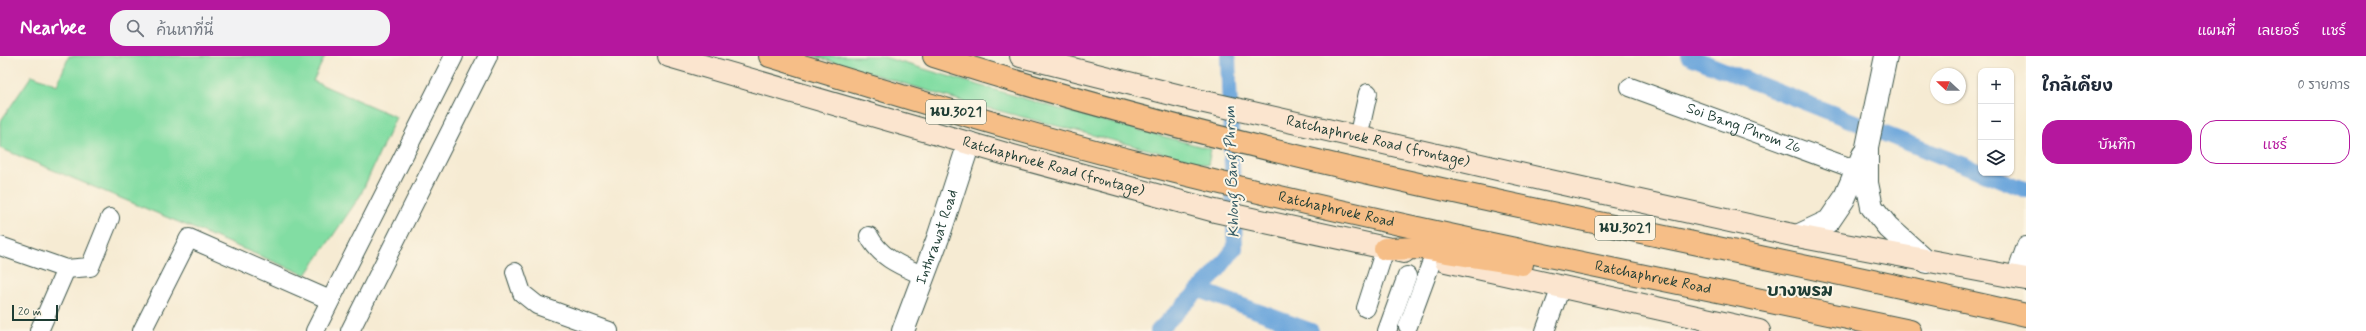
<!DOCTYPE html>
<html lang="th">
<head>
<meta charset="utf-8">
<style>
  body { margin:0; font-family:Mynerve,"Playpen Sans Thai",sans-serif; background:#f2f2f3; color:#1f2937 }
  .controls { position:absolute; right:12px; top:12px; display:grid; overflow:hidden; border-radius:8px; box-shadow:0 1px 3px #0004 }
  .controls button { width:36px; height:36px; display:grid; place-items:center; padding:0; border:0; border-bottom:1px solid #e0e1e3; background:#fff; color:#1f2937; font:20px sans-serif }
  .compass { position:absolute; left:1930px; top:12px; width:36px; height:36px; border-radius:50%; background:#fff; box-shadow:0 1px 3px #0004; rotate:292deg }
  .scale { position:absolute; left:12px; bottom:10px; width:46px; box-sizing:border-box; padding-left:4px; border:2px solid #1f3d34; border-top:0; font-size:11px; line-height:14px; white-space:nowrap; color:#1f3d34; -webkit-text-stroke:3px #fcf5e5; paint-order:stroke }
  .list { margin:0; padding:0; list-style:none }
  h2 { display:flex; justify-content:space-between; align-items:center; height:52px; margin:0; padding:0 16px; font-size:17px }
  h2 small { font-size:13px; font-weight:400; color:#747a83 }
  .actions { display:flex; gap:8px; padding:12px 16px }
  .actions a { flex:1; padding:9px 0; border:1px solid #b5179e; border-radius:16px; text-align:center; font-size:14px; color:#b5179e }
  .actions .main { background:#b5179e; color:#fff }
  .icon { flex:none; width:22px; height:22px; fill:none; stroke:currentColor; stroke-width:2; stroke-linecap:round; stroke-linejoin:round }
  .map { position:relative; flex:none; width:2026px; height:275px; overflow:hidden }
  header { display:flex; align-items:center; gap:24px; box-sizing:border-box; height:56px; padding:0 20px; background:#b5179e; color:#fff }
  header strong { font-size:19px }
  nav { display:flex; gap:22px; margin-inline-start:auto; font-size:14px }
  .search { width:280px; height:36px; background:#f2f2f3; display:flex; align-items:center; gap:10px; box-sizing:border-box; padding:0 14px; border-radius:16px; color:#747a83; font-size:15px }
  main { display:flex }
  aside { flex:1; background:#fff }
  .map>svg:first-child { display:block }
</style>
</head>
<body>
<header>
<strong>Nearbee</strong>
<div class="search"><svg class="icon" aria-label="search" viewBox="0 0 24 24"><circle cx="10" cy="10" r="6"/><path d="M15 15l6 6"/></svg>ค้นหาที่นี่</div>
<nav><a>แผนที่</a><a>เลเยอร์</a><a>แชร์</a></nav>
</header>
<main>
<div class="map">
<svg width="2026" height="275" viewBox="0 0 2026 275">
  <rect width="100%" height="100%" fill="#fcf5e5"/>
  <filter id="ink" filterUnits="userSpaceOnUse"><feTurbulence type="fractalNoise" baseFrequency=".025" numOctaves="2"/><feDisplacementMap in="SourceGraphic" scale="8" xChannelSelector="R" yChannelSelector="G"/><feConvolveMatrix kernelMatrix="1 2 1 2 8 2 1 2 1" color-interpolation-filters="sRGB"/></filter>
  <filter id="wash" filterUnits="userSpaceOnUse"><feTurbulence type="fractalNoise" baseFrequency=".012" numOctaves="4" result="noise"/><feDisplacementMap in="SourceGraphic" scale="16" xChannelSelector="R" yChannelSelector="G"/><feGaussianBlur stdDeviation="0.9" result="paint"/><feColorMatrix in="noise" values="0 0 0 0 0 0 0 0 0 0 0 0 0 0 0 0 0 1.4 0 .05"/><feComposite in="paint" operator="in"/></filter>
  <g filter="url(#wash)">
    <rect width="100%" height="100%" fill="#f6ebd3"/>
    <path fill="#82dda3" stroke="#508d6c" d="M69 0H325L313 25 396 61 360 140 306 219 0 92V66L32 19 57 29Z
      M814 0H880L1063 54 1211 93 1208 109 961 45Z"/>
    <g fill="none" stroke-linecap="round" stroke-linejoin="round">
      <path stroke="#6ba5db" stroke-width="16" d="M1688 0 1981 116
        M1984 117 2026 134
        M1200 234 1311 275
        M1158 275 1214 219 1235 192 1228 0"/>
    </g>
  </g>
  <g filter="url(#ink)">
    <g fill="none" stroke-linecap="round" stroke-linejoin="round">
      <defs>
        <g id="minor">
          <path id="s1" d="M1630 31 1857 114"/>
          <path d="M1358 82 1368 37"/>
          <path d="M869 180C881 203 902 210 924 220"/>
          <path d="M0 190 66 213 90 211 110 162"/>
          <path d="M515 216 522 237 537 249 609 275"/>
          <path d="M2015 221 2026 190"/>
          <path d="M1366 252 1385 193"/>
          <path d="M1408 270 1433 202"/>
          <path d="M39 275 66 213"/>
          <path d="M142 275 189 182 330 244"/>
          <path d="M315 275 454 0"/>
          <path d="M350 275 488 0"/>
          <path d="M1387 275 1407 220"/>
          <path d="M1545 275 1561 231"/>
        </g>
        <g id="tertiary">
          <path d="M1886 0 1867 91V127L1872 151 1888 171 1927 206"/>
          <path d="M1797 180 1829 165 1844 143 1863 99"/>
          <path id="s2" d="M903 275 938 182 969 87"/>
        </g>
        <g id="secondary">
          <path id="s3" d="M669 0 1013 100 1215 155 1404 196"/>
          <path id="s4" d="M1021 0 1196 44 1550 125 1797 180 2026 223"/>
          <path d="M1446 205 1759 275"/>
        </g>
        <g id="primary">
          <path id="s5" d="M770 0C894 38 1018 76 1144 108 1397 172 1654 221 1910 275"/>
          <path d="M934 0C1291 115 1662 175 2026 259"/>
          <path d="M1385 193 1421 192 1522 208"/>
        </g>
      </defs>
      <use href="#minor" stroke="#3f574c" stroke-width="20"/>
      <use href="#tertiary" stroke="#3f574c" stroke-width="24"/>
      <use href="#secondary" stroke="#3f574c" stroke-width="24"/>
      <use href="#primary" stroke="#3f574c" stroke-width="24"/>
      <use href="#minor" stroke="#fff" stroke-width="18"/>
      <use href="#tertiary" stroke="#fff" stroke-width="22"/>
      <use href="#secondary" stroke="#fbe5cf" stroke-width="22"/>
      <use href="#primary" stroke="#f6be87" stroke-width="22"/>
    </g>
  </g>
  <g text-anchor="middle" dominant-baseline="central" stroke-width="4" stroke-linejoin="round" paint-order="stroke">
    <g fill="#fcf5e5" stroke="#617469" stroke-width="1">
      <rect x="926" y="44" width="60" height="24" rx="3"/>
      <rect x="1595" y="160" width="60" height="24" rx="3"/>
    </g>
    <g font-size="14" font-weight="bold" fill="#1f3d34">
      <text x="956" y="56">นบ.3021</text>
      <text x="1625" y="172">นบ.3021</text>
    </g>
    <g font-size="15" fill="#1f3d34" stroke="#fcf5e5">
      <text stroke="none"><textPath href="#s1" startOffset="121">Soi Bang Phrom 26</textPath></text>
      <text stroke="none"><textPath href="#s4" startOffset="367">Ratchaphruek Road (frontage)</textPath></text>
      <text stroke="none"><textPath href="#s3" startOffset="400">Ratchaphruek Road (frontage)</textPath></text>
      <text stroke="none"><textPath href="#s5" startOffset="587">Ratchaphruek Road</textPath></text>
      <text stroke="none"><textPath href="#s2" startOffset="100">Inthrawat Road</textPath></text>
      <text stroke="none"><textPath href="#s5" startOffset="911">Ratchaphruek Road</textPath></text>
    </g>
    <g font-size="16" font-style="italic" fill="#365c66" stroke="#fcf5e5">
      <text transform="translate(1232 116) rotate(-92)">Khlong Bang Phrom</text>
    </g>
    <g font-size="17" font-weight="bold" fill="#1f3d34" stroke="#fcf5e5">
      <text x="1800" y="235">บางพรม</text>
    </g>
  </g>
</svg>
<div class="controls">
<button>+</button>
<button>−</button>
<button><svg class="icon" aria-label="layers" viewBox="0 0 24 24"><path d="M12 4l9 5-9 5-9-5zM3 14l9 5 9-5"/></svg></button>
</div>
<svg class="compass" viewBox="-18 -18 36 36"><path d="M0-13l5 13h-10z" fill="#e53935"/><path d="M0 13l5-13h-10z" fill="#747a83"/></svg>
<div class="scale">20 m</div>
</div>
<aside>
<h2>ใกล้เคียง<small>0 รายการ</small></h2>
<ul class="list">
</ul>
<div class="actions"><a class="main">บันทึก</a><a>แชร์</a></div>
</aside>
</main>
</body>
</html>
